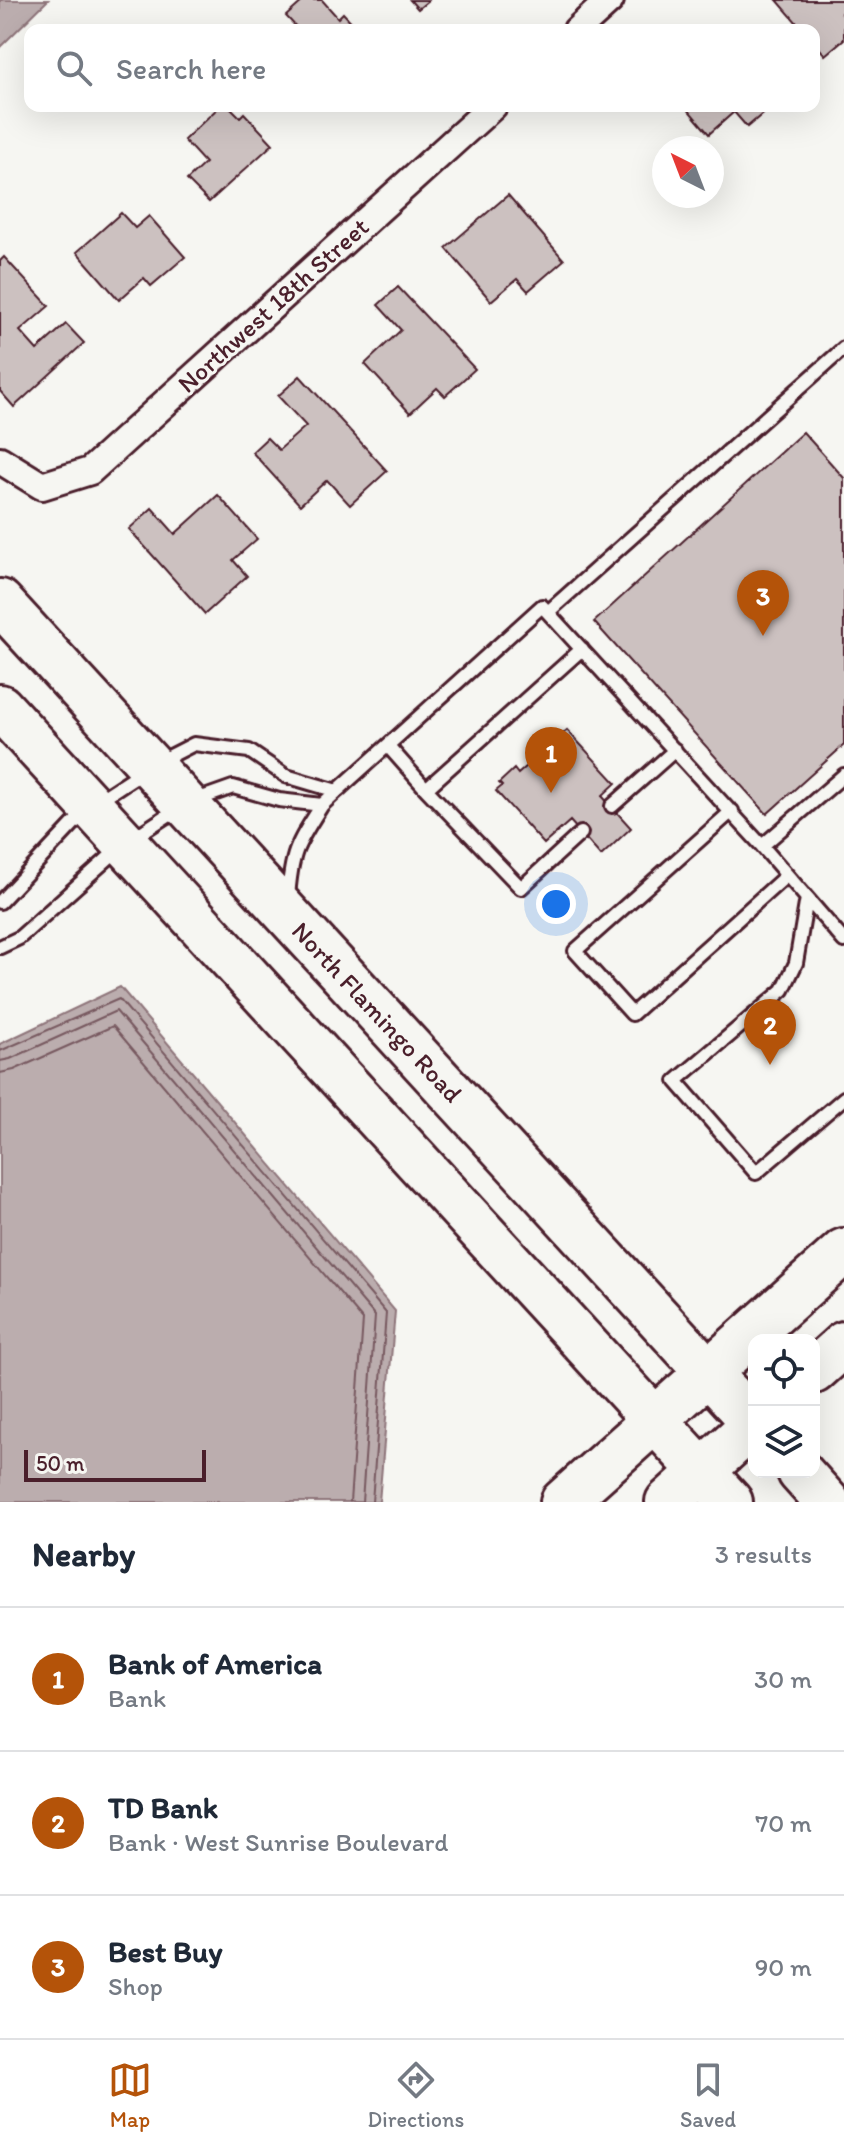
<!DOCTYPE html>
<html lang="en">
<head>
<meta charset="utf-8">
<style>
  body { margin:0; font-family:Itim,sans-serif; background:#f6f6f7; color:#1f2937 }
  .controls { position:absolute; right:24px; bottom:24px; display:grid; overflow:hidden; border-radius:16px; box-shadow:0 8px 32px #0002 }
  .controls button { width:72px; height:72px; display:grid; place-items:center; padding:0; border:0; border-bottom:2px solid #e0e1e3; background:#fff; color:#1f2937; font:40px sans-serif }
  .compass { position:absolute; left:652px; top:136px; width:72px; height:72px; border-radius:50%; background:#fff; box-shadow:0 8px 32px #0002; rotate:318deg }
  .scale { position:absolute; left:24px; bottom:20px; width:182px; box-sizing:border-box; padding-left:8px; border:4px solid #4a1f2b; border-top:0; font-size:22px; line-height:28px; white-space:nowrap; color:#4a1f2b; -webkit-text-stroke:6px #f6f6f2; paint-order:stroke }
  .you { position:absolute; left:556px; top:904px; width:28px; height:28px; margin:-20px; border:6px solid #fff; border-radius:50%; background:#1a73e8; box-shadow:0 0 0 12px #1a73e833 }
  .badge { display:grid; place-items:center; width:52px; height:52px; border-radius:50%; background:#b45309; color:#fff; font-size:26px; font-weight:700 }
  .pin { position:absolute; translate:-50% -66px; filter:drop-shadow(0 2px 4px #0008) }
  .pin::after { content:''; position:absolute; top:42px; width:28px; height:24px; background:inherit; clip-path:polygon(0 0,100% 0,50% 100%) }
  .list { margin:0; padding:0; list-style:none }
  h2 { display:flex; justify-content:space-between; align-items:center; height:104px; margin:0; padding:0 32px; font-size:34px }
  h2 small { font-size:26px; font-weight:400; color:#747a83 }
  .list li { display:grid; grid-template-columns:52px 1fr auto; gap:24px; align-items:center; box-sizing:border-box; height:144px; padding:0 32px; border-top:2px solid #e0e1e3 }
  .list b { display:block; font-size:30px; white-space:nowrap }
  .list p { margin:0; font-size:26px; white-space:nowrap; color:#747a83 }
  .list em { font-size:26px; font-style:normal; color:#747a83 }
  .icon { flex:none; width:44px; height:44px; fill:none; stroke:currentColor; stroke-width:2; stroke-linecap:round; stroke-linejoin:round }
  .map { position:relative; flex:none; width:844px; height:1502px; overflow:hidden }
  .search { position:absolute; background:#fff; box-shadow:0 8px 32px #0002; left:24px; right:24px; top:24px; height:88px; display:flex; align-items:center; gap:20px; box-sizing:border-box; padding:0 28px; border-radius:16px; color:#747a83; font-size:30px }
  .sheet { height:536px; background:#fff }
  nav { display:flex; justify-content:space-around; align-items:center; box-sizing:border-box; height:112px; border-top:2px solid #e0e1e3; background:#fff; font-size:22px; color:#747a83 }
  nav a { display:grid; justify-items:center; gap:4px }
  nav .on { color:#b45309 }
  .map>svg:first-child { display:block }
</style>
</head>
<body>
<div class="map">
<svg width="844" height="1502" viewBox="0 0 844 1502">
  <rect width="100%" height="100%" fill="#f6f6f2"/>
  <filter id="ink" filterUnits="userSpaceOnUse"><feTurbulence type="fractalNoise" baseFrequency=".0125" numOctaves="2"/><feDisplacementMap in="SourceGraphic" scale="16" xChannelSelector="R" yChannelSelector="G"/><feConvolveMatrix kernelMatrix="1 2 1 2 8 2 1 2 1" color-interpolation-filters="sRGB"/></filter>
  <g filter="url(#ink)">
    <path fill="#bbadae" stroke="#8e747a" stroke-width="2" d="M0 0H48L0 47Z
      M120 987 395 1311 379 1502H0V1044Z"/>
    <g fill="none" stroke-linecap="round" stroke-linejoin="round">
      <path stroke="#77585f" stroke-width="2" d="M0 1051 119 999 386 1313 372 1502
        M0 1061 10 1059 116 1011 375 1316 362 1502
        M0 1073 14 1070 113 1026 363 1320 350 1502"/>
    </g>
    <path fill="#ccc1c0" stroke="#4a1f2b" stroke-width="2" d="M304 0H322L338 18 343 13 359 30H299L286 16Z
      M410 0H429L418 9Z
      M777 0H844V10L841 13 844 16V39L825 55 814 42V30H803Z
      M220 106H229L240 117 244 113 273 144 209 202 187 180 205 163 184 140Z
      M685 106H772L747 127 734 112 709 134Z
      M508 195 564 260 528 291 517 279 491 301 446 248Z
      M121 213 135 228 149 216 185 257 151 286 144 278 119 300 77 252Z
      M4 257 49 306 20 331 37 350 66 324 84 343 14 407 0 391V261Z
      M398 287 475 369 445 396 437 388 410 413 365 364 401 330 378 305Z
      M300 376 387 471 350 505 327 480 300 505 252 452 267 438 279 450 306 426 278 396Z
      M803 432 844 478V745L767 814 594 622Z
      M218 495 257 539 233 560 247 576 205 614 129 529 152 508 175 534Z
      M567 730 616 783 602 796 631 828 601 856 570 821 544 844 496 791 502 786 499 783 514 769 518 774Z"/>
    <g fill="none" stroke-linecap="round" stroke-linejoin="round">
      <defs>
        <path id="lane" d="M548 612 844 348
          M388 746 426 789
          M844 775 762 846 844 941
          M337 791 542 606 762 846
          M612 806 675 750
          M732 811 575 951 632 1014 787 875
          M581 833 521 888 426 789 582 649
          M807 898 796 963 783 990 676 1081 756 1173 844 1098
          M288 899C291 852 297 844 322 805
          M0 902 90 806 151 766 194 744 249 751 286 776 337 791 322 805 279 800 233 787 185 804 124 844 19 938 0 947"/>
        <path id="street" d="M577 30 610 0
          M0 460 42 486 90 471 493 106"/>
        <path id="highway" d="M0 602 754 1422
          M0 707 730 1502
          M814 1371 844 1344
          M800 1472 827 1502
          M563 1502 844 1251
          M668 1502 754 1424"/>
      </defs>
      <use href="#lane" stroke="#4a1f2b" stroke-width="18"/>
      <use href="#street" stroke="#4a1f2b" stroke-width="32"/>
      <use href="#highway" stroke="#4a1f2b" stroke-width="50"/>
      <use href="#lane" stroke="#f6f6f2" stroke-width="12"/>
      <use href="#street" stroke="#f6f6f2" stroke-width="26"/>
      <use href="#highway" stroke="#f6f6f2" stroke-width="44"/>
    </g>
  </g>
  <g text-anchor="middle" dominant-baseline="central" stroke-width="6" stroke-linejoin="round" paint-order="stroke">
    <g font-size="26" fill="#4a1f2b" stroke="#f6f6f2">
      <text transform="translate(273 305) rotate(-42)">Northwest 18th Street</text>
      <text transform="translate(377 1012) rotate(47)">North Flamingo Road</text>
    </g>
  </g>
</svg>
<div class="controls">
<button><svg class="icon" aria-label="locate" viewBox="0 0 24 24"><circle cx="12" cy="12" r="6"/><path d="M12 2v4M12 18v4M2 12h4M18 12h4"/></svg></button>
<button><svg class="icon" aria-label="layers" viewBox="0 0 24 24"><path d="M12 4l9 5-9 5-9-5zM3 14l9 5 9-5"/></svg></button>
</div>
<svg class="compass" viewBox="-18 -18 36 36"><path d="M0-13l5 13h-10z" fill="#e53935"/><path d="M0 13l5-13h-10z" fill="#747a83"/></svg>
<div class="scale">50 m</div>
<div class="you"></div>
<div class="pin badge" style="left:551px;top:793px">1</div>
<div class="pin badge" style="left:770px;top:1065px">2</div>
<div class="pin badge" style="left:763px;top:636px">3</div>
<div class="search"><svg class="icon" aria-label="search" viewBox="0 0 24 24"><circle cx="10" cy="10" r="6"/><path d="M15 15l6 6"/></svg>Search here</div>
</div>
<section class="sheet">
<h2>Nearby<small>3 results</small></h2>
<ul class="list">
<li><span class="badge">1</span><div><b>Bank of America</b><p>Bank</p></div><em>30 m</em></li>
<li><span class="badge">2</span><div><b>TD Bank</b><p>Bank · West Sunrise Boulevard</p></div><em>70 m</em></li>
<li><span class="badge">3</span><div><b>Best Buy</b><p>Shop</p></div><em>90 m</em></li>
</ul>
</section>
<nav>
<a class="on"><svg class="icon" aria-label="map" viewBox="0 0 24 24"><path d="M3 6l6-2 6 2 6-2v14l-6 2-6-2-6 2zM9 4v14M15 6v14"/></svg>Map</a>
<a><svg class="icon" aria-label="directions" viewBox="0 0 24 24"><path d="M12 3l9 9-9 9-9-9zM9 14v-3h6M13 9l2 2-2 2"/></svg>Directions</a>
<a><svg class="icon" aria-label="saved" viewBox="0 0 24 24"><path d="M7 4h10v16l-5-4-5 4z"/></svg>Saved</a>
</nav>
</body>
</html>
